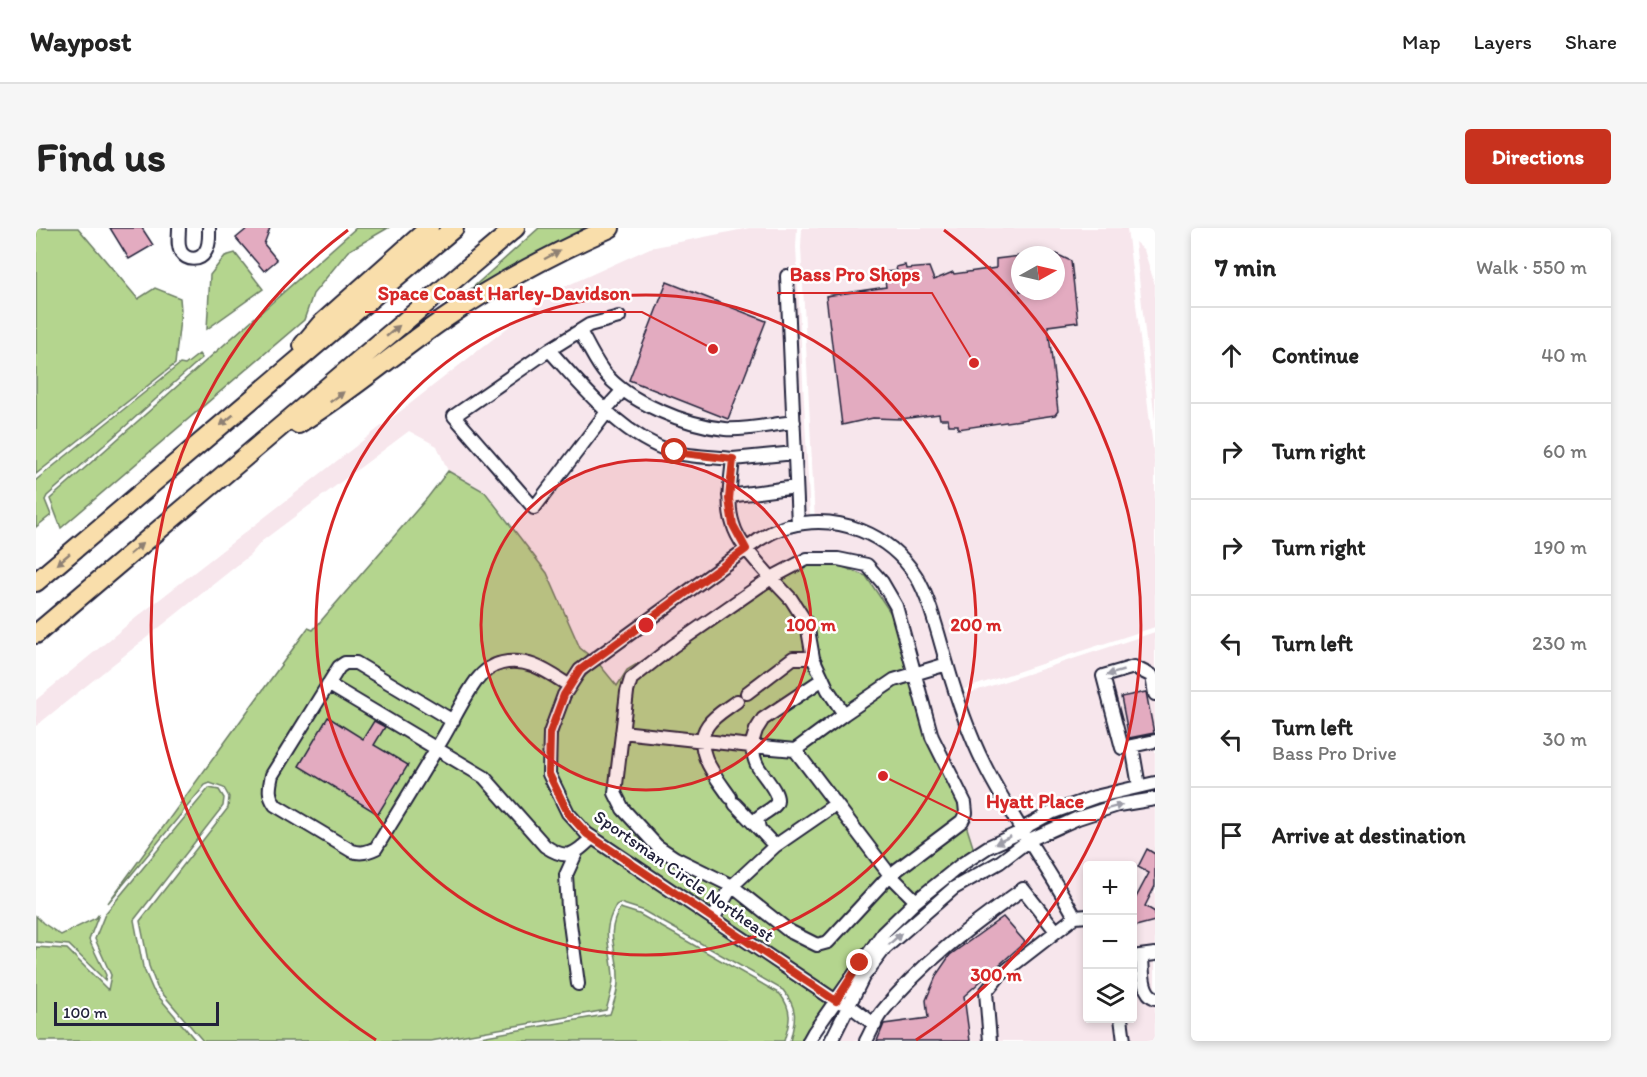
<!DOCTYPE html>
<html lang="en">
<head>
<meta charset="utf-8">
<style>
  body { margin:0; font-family:Itim,sans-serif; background:#f6f6f6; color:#222 }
  .controls { position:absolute; right:18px; bottom:18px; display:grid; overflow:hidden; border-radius:6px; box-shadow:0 3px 9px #0003 }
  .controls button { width:54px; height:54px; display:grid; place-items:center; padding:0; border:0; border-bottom:2px solid #e0e0e0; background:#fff; color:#222; font:30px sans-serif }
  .compass { position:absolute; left:975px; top:18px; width:54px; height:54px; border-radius:50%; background:#fff; box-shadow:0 3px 9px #0003; rotate:82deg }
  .scale { position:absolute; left:18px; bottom:15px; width:165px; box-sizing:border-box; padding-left:6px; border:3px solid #22223b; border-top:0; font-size:16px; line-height:21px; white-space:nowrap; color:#22223b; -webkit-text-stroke:4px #fff; paint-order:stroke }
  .stop { position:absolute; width:18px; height:18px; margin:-14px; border:4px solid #c8321e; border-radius:50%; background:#fff }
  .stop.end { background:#c8321e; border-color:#fff; box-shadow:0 2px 6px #0008 }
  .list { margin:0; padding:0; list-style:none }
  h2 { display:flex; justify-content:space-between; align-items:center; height:78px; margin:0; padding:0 24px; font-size:26px }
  h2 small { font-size:20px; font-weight:400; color:#767676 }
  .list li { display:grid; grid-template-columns:39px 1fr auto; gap:18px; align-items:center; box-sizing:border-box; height:96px; padding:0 24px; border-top:2px solid #e0e0e0 }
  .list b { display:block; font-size:22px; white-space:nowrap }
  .list p { margin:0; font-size:20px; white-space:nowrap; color:#767676 }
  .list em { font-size:20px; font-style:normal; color:#767676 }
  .icon { flex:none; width:33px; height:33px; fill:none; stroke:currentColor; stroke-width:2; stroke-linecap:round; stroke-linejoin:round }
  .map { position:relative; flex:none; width:1119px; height:813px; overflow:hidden; border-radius:6px }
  header { display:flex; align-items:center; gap:36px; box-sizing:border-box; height:84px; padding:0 30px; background:#fff; border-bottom:2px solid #e0e0e0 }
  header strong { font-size:28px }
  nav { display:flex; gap:33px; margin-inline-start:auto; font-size:21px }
  .intro { display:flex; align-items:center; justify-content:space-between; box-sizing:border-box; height:144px; padding:0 36px }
  h1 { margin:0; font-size:42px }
  .button { padding:15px 27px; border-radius:6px; background:#c8321e; color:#fff; font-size:21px; font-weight:700 }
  main { display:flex; gap:36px; padding:0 36px }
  aside { flex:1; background:#fff; border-radius:6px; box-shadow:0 3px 9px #0003 }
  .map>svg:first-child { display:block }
</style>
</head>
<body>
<header>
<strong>Waypost</strong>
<nav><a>Map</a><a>Layers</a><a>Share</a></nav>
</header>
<div class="intro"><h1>Find us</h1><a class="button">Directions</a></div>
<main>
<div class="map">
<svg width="1119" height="813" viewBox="0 0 1119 813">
  <rect width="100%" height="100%" fill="#fff"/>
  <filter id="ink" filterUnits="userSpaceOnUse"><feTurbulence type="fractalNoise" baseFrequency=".0167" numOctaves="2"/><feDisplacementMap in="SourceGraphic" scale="12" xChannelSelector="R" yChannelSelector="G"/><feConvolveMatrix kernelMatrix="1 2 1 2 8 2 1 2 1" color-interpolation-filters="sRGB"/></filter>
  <g filter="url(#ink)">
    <path fill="#f7e6ec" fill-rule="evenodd" d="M713 0H761L760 19 774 289 749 293 720 306 554 428 544 421 511 345 449 264 412 243 401 218 373 203 226 313 214 327 0 498V472L101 389 517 64 614 20Z
      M766 0H1091L1119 237V399L919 464 881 349 833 305 779 294 765 19ZM984 27H1020V63H984Z
      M1099 14 1108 22 1119 57V193Z
      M779 299 806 302 830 310 856 327 875 352 893 398 913 466 942 538 978 600 938 622 778 328 591 442 581 459 563 436 727 315 754 303Z
      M1119 404V550L1058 564 989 593 954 533 927 467Z
      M1119 577V813H802L833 751 854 723 922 665 967 639 997 617 1044 595 1083 583ZM1052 638H1096V790H1052Z"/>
    <path fill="#b4d58e" stroke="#6b7c64" stroke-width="1.5" d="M0 0H42L102 71 119 60 144 70 145 82 139 136 0 246Z
      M320 0H352L312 23 277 66 268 92 25 300 14 271Z
      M503 0H564L415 79Z
      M199 25 227 61 171 101 174 47 189 28Z
      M163 126 166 130 11 268 9 272 15 287 0 299V252L144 136 149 137Z
      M412 243 449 264 511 345 544 420 554 428 539 440 523 464 508 505 507 549 526 588 547 611 790 775 772 801 766 813H754C760 790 762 781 747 762L606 682 584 675 580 677C563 708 576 718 577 750 577 761 573 772 570 782L395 813H167L121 759 113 738 104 693 192 580 193 569 188 560 174 555 169 557 72 675 272 400 277 402 392 269Z
      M779 328 830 348 876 417 904 515 938 622 876 668 842 701 797 765 555 602C543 589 521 561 519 543 515 505 531 459 563 436L581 458 591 442Z
      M173 560 183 562 188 570 187 578 98 692 107 739 117 762 160 813H0V719L31 721 72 762 75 747 59 711 69 686Z
      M584 680 603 686 744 766C757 783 754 794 748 813H422L574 786C578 774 583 761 582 749 582 720 568 709 584 680Z
      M63 686 53 712 70 747 69 752 33 717 0 714V688L7 695 25 707 60 690Z"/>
    <path fill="#e3abc0" stroke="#22223b" stroke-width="1.5" d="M74 0H106L117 17 93 31Z
      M212 0H234L228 16 241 32 228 43 200 10Z
      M1020 26 1035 33 1042 94 1012 98 1022 183 1019 187 922 201V197H913L912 191H904L903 186 865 191 837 190 806 197 790 68 850 59 848 44 861 43 860 39 869 37 870 41 893 39 898 52 917 44 918 46 960 40V31L984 28V63H1020Z
      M631 54 730 93 692 191 593 152Z
      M1110 464 1118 505 1093 510 1085 469Z
      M292 489 327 511 338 493 349 499 338 517 372 537 342 586 263 538Z
      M1111 621 1119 626V658L1109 678 1119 684V693L1096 699V677L1113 645 1102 639Z
      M967 689 989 714 928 768 934 813H841L848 796 892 790 890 772 901 746 914 727Z"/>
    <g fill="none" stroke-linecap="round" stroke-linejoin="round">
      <defs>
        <path id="minor" d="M143 0C143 8 141 17 145 24 151 33 164 33 169 24 174 17 173 7 173 0
          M751 48 762 296
          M583 89 553 97 513 122C549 161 584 207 637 224 655 229 678 229 697 231 695 252 690 275 697 296 703 317 722 334 735 350L637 418 595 451 591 464 579 565 587 581 621 618 639 630 696 658 753 703 781 717 792 714 854 647 926 593 930 585 929 575 896 509 860 378 846 354 831 337 802 331H771L735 350 755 371 771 396 777 430 792 462 808 486 759 522 715 518C717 524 718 531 721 537 725 546 746 566 740 576 736 582 726 585 721 591L723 601 739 618 696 658 677 691
          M544 103C551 116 558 131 567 143 591 174 650 197 689 201 709 203 737 196 758 194
          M513 122 418 188 498 280 571 184
          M569 182 587 162
          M697 231 759 225
          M693 268 760 259
          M292 456 448 549 509 618C531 633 538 627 556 610
          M711 465 757 430H777
          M1119 466 1116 448 1098 439 1067 448 1086 520 1119 513
          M808 486 858 452 911 436
          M417 493 320 435H309L303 439 236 547C233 560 232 567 239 577L316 623C325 626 331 624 340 620 362 584 384 549 405 513 417 493 427 471 440 453 447 444 456 437 466 435 493 429 513 445 534 458
          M586 504 715 518 720 502 727 491 787 451
          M1096 518 1103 558
          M759 522 854 647 880 673
          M694 569C681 550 655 521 672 497 679 487 692 480 701 473
          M699 576 723 601
          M739 618 800 576
          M540 625 530 647 532 680 542 756
          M1106 728C1107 741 1105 765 1119 770
          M1096 729 1119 726
          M1085 790 1088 813
          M839 797 813 777 800 773 551 606 532 585 513 546 514 505 528 467 544 442 724 311C733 306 743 300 753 298 802 285 853 306 880 348 893 368 903 409 910 433 920 468 932 504 948 536 974 589 1011 637 1039 689L1052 688
          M773 813 778 804 847 705 880 673 926 636 952 619 987 603 993 597 1017 584 1059 569 1119 555
          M795 813 827 749 849 720 918 660 964 634 993 612 1042 590 1082 577 1119 571
          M830 813C835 804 839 793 845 785 884 736 936 697 987 661L1020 703
          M954 813 950 764 963 748 1039 689"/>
        <path id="highway" d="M267 117 284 97 393 0
          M262 196C315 164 362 122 414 87 465 53 518 25 574 0
          M0 354 418 0
          M0 406 479 0"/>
      </defs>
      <use href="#minor" stroke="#22223b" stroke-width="16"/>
      <use href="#highway" stroke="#22223b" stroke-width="22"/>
      <use href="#minor" stroke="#fff" stroke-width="12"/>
      <use href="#highway" stroke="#f9deab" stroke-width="18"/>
    </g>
    <defs><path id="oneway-solid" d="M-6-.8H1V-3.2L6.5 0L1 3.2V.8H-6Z" transform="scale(1.5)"/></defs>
    <g fill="#8e8073">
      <use href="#oneway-solid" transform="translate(516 27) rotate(-28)"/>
      <use href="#oneway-solid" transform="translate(357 103) rotate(-40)"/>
      <use href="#oneway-solid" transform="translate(301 169) rotate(-36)"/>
      <use href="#oneway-solid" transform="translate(191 192) rotate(140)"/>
      <use href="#oneway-solid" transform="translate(100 321) rotate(-40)"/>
      <use href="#oneway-solid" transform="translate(27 331) rotate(140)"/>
    </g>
    <g fill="#9c9ca7">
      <use href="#oneway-solid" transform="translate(1079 445) rotate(164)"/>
      <use href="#oneway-solid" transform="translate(1078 579) rotate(-15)"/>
      <use href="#oneway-solid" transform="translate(967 612) rotate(155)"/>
      <use href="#oneway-solid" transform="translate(859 711) rotate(-42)"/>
    </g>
  </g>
  <g fill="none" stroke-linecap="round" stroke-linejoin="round" filter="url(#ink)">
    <path stroke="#c8321e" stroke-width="8" d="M639 224 697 231 693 271 697 297 710 321 544 442 528 467 514 505 513 546 532 585 551 606 800 773 824 735"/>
  </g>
  <circle cx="610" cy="397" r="165" fill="#d62828" fill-opacity=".12"/>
  <g fill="none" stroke="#d62828" stroke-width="3">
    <circle cx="610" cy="397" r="165"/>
    <circle cx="610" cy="397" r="330"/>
    <path d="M340 812A495 495 0 0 1 312 2M908 2A495 495 0 0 1 880 812"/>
  </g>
  <g text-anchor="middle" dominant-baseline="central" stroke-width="5" stroke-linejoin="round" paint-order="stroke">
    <g font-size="18" fill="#22223b" stroke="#fff">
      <text transform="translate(648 648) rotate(35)">Sportsman Circle Northeast</text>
    </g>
  </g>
  <circle cx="610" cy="397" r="9" fill="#d62828" stroke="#fff" stroke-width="3"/>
  <g font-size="18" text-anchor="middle" font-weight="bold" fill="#d62828" stroke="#fff" stroke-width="5" stroke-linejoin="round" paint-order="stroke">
    <text x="775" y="403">100 m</text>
    <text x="940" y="403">200 m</text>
    <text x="960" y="753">300 m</text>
  </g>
  <path fill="none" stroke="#d62828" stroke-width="2" d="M938 135L896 65H741M677 121L606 84H329M847 548L937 592H1060"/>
  <g fill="#d62828" stroke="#fff" stroke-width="2">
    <circle cx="938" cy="135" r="6"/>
    <circle cx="677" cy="121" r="6"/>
    <circle cx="847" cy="548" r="6"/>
  </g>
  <g font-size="20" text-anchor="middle" font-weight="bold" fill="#d62828" stroke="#fff" stroke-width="5" stroke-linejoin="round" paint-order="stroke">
    <text x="819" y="53">Bass Pro Shops</text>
    <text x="468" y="72">Space Coast Harley-Davidson</text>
    <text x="999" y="580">Hyatt Place</text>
  </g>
</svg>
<div class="controls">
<button>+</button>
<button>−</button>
<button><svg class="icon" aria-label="layers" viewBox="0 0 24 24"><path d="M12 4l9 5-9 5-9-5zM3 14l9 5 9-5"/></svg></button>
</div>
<svg class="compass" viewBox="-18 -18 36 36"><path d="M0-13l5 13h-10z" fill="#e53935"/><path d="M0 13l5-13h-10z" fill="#767676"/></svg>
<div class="scale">100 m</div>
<div class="stop" style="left:639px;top:224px"></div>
<div class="stop end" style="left:824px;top:735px"></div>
</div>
<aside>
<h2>7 min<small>Walk · 550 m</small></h2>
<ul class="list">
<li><svg class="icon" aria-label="ahead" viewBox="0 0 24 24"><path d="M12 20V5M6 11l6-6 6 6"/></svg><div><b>Continue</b></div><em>40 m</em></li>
<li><svg class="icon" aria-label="right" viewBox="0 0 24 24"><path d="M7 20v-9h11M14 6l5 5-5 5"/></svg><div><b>Turn right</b></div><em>60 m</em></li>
<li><svg class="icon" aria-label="right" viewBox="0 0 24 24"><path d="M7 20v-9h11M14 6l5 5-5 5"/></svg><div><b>Turn right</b></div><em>190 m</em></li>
<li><svg class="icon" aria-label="left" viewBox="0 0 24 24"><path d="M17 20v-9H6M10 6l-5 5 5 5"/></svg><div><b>Turn left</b></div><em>230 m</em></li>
<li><svg class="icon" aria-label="left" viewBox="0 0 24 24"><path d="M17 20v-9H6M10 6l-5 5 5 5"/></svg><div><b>Turn left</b><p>Bass Pro Drive</p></div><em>30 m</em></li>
<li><svg class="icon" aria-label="arrive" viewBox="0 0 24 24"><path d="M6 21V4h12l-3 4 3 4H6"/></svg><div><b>Arrive at destination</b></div></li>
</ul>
</aside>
</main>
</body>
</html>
